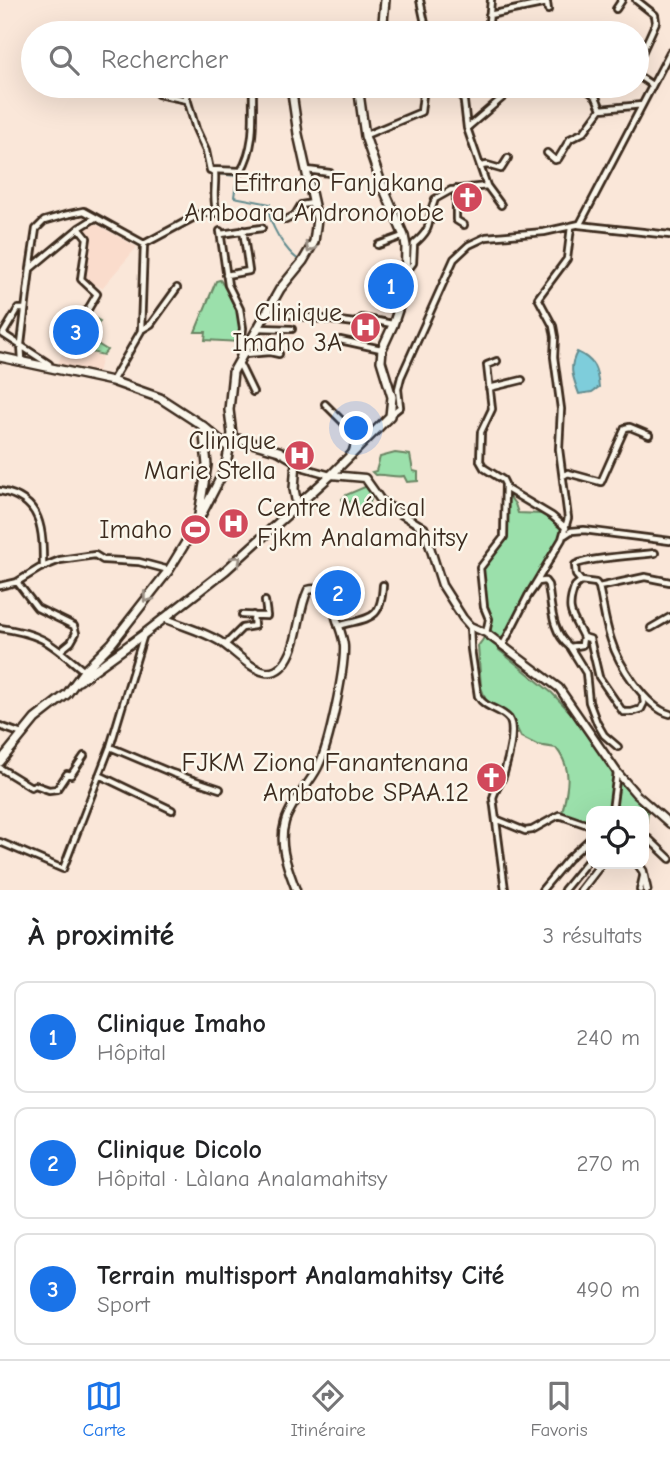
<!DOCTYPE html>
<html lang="fr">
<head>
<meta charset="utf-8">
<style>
  body { margin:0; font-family:"Comic Neue",sans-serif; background:#f6f6f6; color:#202124 }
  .controls { position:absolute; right:21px; bottom:21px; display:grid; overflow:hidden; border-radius:14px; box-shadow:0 7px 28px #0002 }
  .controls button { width:63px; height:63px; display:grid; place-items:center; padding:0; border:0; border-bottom:2px solid #e0e0e0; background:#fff; color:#202124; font:35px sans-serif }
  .you { position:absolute; left:357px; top:429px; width:24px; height:24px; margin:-18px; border:5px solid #fff; border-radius:50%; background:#1a73e8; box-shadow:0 0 0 10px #1a73e833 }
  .badge { display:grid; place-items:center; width:46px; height:46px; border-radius:50%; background:#1a73e8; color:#fff; font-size:23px; font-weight:700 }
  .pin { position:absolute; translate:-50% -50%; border:4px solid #fff; box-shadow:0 2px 7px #0006 }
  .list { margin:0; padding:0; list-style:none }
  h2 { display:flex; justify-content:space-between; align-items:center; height:91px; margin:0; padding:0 28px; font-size:30px }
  h2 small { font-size:23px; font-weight:400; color:#757577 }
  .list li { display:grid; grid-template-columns:46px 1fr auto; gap:21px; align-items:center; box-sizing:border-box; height:112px; margin:0 14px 14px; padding:0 14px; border:2px solid #e0e0e0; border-radius:14px }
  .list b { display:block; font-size:26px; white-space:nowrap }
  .list p { margin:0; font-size:23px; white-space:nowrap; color:#757577 }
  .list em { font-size:23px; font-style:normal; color:#757577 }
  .icon { flex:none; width:38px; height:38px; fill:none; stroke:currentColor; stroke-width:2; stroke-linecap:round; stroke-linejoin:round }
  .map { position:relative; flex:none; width:670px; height:890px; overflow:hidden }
  .search { position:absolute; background:#fff; box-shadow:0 7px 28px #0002; left:21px; right:21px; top:21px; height:77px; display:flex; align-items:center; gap:18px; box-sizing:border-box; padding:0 24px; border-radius:38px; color:#757577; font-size:26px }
  .sheet { height:469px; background:#fff }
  nav { display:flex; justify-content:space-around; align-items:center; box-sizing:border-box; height:98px; border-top:2px solid #e0e0e0; background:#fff; font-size:19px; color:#757577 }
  nav a { display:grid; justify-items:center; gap:4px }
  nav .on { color:#1a73e8 }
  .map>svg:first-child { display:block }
</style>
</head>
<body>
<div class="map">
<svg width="670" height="890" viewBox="0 0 670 890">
  <rect width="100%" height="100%" fill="#fae7d9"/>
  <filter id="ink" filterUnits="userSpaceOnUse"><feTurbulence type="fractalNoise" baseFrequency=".0143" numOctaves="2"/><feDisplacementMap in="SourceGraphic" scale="14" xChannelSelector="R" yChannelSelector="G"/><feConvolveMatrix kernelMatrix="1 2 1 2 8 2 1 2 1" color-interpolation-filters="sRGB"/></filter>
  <g filter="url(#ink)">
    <path fill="#fadccc" d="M90 221 137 247 102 288 80 277 88 235 79 228Z
      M64 347 102 356 98 373 58 365Z"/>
    <path fill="#9be0ab" stroke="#6b8564" stroke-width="2" d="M220 280 238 308 240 342 205 340 206 332H195L216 281Z
      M84 312 100 321 95 329 89 326 83 335 107 350 103 355 58 344Z
      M395 453 410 455 413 471 418 472V481L407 482 404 476C396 478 386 474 375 475L372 472 376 471 380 457Z
      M367 486 372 495 367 514 360 516 356 507 348 505 349 502 344 504 342 499 346 495Z
      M506 492 515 504 518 513 543 514 564 530 556 548 499 650 552 693 572 714 613 774V791L610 811H591V823H583L562 813C568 788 573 769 556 748L537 745 521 737 511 716 487 703 481 687 478 646C500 621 480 601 483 573 485 559 503 549 507 536 510 524 506 505 506 492Z
      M620 781 648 812 646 828H644V811H615Z"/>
    <path fill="#7ecddb" stroke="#638c8f" stroke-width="2" d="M577 352C595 360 597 369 599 387L592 392 579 394C573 377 568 368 577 352Z"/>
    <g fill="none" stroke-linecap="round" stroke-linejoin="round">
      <path stroke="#638c8f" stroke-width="2" d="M217 174 237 176 234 197 270 204C264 218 287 255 301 261"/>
      <defs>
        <path id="minor" d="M420 0 427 33
          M636 0 655 15 656 22 637 64
          M616 9 622 0
          M489 15 547 3 548 10
          M215 29V33
          M488 33 491 0
          M637 75 652 85
          M460 86 464 102 467 128 487 186 501 205
          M583 86 596 97 601 109
          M185 92 196 129 206 151 210 170 241 171C257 143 252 115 253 86
          M158 94 187 100
          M467 128 516 86
          M366 135 421 112 424 86
          M547 153 555 160 558 159 570 139 584 132 601 109 642 105
          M481 166 487 165 501 169 508 158
          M307 170 330 173
          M456 189V220L464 225
          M286 220 295 215 301 205 313 203
          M579 225 670 235
          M79 228 87 238 81 279 97 294 87 311
          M220 231 228 285 240 309 243 328 239 363 253 392
          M221 234 262 228
          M144 244 202 213H217C212 199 216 187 215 173L212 171
          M378 245 403 236
          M30 269 36 229 44 221 65 215 84 211 144 244 141 331 112 381
          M407 271 413 263 414 244C436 225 425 223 435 199L451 190 487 186
          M226 275 249 271 243 230
          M368 290 401 299
          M25 309H18L3 334 49 364 48 366
          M267 312 355 323 362 318 392 324
          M260 328 292 329
          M141 330 151 324 177 288
          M340 340 381 349
          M245 354 270 352 279 354
          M22 360 21 344 30 269 79 228 95 218
          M489 388 522 380
          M325 404 357 436 352 452
          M390 415 400 407 398 389 401 377 454 259 469 245 486 237 544 232 580 224 670 52
          M296 462 305 468 330 475
          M563 476 568 473 601 482 625 428 630 427 649 435
          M505 488 552 516 566 528
          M0 491C43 499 43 530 43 567
          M565 535 571 531 584 530 670 541
          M581 581 576 575 575 565C584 558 640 555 655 553
          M17 582 40 568 60 560 95 555 103 560 139 562 169 570
          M0 586 17 582 37 608 74 626 76 633 71 642 60 651
          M599 587C603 604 605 623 611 640 618 663 646 708 670 714
          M528 596 562 539 568 518 559 449 561 409 554 357 555 337 553 326 538 298 567 259 571 227
          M242 615 267 616 265 601
          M338 626C369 617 381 622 383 585
          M470 626 471 649 478 696C485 709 500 708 509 719 516 729 508 760 504 773 502 782 495 789 493 798L505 890
          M0 628C44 634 51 644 84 671
          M651 628 670 617
          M486 633 489 619 484 607 480 568 504 537 505 484 503 480 484 468 480 461 481 432 492 409 487 365 497 361
          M583 637 590 639 599 677 623 712H632L641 709 644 703 643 697
          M225 645 242 628 254 626 253 615
          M503 645 528 596 538 582 545 581 548 585C552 607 551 632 570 647L582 645 583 637C573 616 565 612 575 586L581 581 596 583 599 587 645 577 670 582
          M570 647 586 673 589 702 597 723 604 735 618 747
          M0 726 22 734
          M110 747 172 773 220 789
          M0 768 31 787 35 785 49 790 57 789 67 774 71 775 84 756
          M99 775 172 810
          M612 811 617 772
          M496 819 525 831 532 830 559 815 591 826
          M644 837 649 839 670 859
          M0 842 63 869 110 747 144 634
          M542 890 568 859 591 838
          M564 890 591 857
          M640 890 643 877"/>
        <path id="tertiary" d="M331 475 365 478 382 502 424 528 442 585 463 618 470 626 486 633 559 688 617 772 636 794 670 824
          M164 618C182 626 202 631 219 641 242 655 271 697 291 652 299 633 299 609 308 590 322 586 331 597 334 609 336 621 343 634 344 646 345 669 329 746 318 767 309 785 291 802 285 822 278 846 288 868 296 890
          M638 864 643 871 647 890
          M581 890 601 864"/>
        <path id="secondary" d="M379 33 383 22 385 0
          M0 357 112 381 160 398 203 426 228 447
          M231 441 238 439 279 451 296 461 294 489 297 505
          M198 521 225 469 232 434 229 410 233 372 280 289 303 261 314 242 317 219 298 134 291 86
          M79 681 144 634 226 570 331 475 390 416 392 397 381 361 382 349 393 325 405 289 406 246 404 236 380 180 365 136 358 86
          M0 762 35 719 67 694 84 671 112 643 169 570 189 537 198 521 207 465 203 426"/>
      </defs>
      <use href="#minor" stroke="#3b2a1e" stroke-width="10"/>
      <use href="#tertiary" stroke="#3b2a1e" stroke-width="11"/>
      <use href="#secondary" stroke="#3b2a1e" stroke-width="12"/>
      <use href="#minor" stroke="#fbf7ec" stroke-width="4.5"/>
      <use href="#tertiary" stroke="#fbf7ec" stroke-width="6"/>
      <use href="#secondary" stroke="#fbf7ec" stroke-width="7"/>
    </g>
    <defs><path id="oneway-chevron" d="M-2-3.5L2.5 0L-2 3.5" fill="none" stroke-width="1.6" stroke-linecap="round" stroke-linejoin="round" transform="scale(1.75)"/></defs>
    <g stroke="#9b9085">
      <use href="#oneway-chevron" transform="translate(310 248) rotate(116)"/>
      <use href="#oneway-chevron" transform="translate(237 560) rotate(-42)"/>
      <use href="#oneway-chevron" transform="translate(147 598) rotate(128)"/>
    </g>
  </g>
  <defs>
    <symbol id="church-disc" viewBox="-11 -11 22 22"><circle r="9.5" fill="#d1495b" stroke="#fbf7ec"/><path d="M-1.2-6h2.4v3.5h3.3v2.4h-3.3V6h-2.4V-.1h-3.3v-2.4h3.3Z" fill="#fff"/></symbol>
    <symbol id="hospital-disc" viewBox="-11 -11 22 22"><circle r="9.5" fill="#d1495b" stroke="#fbf7ec"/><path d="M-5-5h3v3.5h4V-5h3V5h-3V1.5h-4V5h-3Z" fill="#fff"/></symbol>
    <symbol id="stadium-disc" viewBox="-11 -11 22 22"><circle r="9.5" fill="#d1495b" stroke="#fbf7ec"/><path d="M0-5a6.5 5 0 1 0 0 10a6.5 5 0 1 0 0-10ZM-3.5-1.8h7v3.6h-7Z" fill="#fff"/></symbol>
  </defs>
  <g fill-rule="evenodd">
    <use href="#church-disc" x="450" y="180" width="35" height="35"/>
    <use href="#hospital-disc" x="348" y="310" width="35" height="35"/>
    <use href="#hospital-disc" x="282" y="438" width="35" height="35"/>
    <use href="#hospital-disc" x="216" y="506" width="35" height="35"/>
    <use href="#stadium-disc" x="178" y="512" width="35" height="35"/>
    <use href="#church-disc" x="474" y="760" width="35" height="35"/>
  </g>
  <g text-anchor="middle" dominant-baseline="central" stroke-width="5" stroke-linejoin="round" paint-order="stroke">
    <g font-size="26" fill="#3b2a1e" stroke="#fbf7ec" text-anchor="end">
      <text x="444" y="183">Efitrano Fanjakana<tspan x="444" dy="30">Amboara Andrononobe</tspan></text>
      <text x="342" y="313">Clinique<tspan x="342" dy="30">Imaho 3A</tspan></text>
      <text x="276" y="441">Clinique<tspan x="276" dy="30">Marie Stella</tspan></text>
      <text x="257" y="508" text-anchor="start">Centre Médical<tspan x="257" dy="30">Fjkm Analamahitsy</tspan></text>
      <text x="172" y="530">Imaho</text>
      <text x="469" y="763">FJKM Ziona Fanantenana<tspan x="469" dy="30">Ambatobe SPAA.12</tspan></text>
    </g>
  </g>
</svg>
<div class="controls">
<button><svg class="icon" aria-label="locate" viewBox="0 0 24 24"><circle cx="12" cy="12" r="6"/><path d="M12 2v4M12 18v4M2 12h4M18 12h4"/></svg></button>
</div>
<div class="you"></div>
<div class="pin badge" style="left:391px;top:286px">1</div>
<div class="pin badge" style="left:338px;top:593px">2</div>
<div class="pin badge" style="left:76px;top:332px">3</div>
<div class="search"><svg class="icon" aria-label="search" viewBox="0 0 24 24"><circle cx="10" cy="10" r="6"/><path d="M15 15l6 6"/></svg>Rechercher</div>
</div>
<section class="sheet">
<h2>À proximité<small>3 résultats</small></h2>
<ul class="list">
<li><span class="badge">1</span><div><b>Clinique Imaho</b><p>Hôpital</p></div><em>240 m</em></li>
<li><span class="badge">2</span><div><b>Clinique Dicolo</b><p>Hôpital · Làlana Analamahitsy</p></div><em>270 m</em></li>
<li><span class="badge">3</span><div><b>Terrain multisport Analamahitsy Cité</b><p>Sport</p></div><em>490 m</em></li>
</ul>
</section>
<nav>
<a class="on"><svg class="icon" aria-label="map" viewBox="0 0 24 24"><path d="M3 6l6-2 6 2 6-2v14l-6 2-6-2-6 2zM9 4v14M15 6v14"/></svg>Carte</a>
<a><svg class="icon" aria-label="directions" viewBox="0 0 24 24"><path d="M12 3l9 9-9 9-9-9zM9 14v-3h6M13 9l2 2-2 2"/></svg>Itinéraire</a>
<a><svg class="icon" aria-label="saved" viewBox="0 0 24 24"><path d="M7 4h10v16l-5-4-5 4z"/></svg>Favoris</a>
</nav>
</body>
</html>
